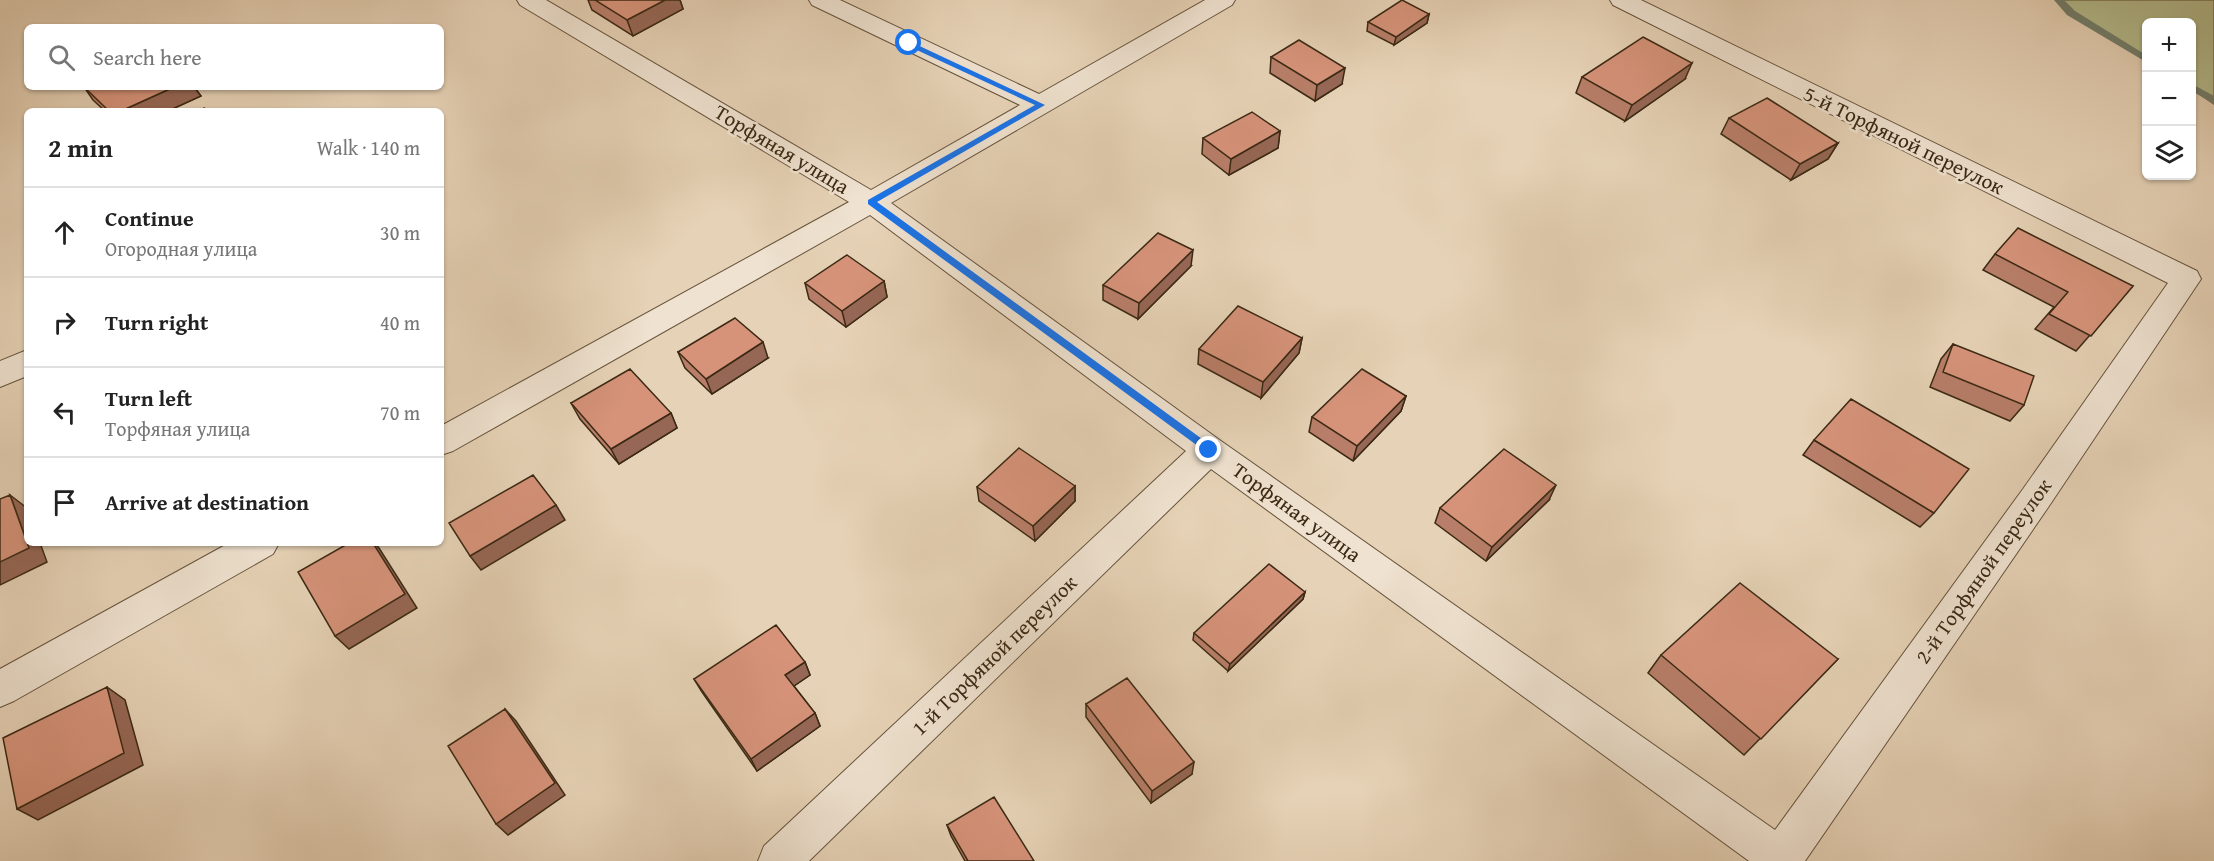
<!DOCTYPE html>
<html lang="en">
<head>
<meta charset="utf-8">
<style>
  body { margin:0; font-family:"Gentium Book Plus",serif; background:#f2f2f2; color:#222 }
  .controls { position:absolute; right:18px; top:18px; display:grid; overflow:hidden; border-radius:9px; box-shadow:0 2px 4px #0004 }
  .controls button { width:54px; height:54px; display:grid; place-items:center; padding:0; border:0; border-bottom:2px solid #e0e0e0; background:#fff; color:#222; font:30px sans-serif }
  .stop { position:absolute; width:18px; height:18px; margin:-14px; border:4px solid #1a73e8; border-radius:50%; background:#fff }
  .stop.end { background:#1a73e8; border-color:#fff; box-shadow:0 2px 6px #0008 }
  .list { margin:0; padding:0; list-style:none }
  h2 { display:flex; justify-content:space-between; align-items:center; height:78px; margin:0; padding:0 24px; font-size:26px }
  h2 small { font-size:20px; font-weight:400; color:#767676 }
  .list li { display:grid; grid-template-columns:39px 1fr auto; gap:18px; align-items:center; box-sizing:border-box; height:90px; padding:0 24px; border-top:2px solid #e0e0e0 }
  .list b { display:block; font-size:22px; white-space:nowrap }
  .list p { margin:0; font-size:20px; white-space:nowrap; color:#767676 }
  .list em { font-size:20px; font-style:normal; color:#767676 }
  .icon { flex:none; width:33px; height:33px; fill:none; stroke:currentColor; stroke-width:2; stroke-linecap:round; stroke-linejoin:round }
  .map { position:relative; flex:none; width:2214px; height:861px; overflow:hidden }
  .search { position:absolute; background:#fff; box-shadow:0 2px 4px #0004; left:24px; top:24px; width:420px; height:66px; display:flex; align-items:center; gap:15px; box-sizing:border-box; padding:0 21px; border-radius:9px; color:#767676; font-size:22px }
  .panel { position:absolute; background:#fff; box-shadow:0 2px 4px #0004; left:24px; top:108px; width:420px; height:438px; border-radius:9px }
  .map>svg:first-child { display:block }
</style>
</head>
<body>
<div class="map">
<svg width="2214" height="861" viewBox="0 0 2214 861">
  <rect width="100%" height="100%" fill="#e6d2b6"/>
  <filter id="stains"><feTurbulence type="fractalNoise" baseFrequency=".00333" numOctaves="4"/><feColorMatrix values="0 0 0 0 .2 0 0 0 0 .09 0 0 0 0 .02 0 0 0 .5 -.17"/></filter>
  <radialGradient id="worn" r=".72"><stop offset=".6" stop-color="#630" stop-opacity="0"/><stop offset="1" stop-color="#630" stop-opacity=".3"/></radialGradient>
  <path fill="#b4bc8e" stroke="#787251" stroke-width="1.5" d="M2058 0H2214V104L2192 89V22H2146V61L2070 13Z"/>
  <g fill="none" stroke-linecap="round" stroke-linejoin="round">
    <path fill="#727f6d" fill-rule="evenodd" d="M2054 0H2064L2075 11 2146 55V62L2067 15Z
      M2192 84 2214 96V104L2192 91Z"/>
    <defs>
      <path id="minor" d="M517 0H546L871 190 1020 105 812 5 809 0H840L1039 94 1205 0H1235L1232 5 891 203 1221 441 1775 830 2023 489 2168 283 1613 5 1610 0H1641L2197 271 2201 279 2047 509 1805 861H1749L1211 469 809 861H758L764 846 1186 451 870 215 453 451 441 455V426L849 202 520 5Z
        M27 350V376L0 387V361Z
        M229 543H279L273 554 14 701 0 707V669Z"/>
    </defs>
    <use href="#minor" stroke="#66533c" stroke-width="2"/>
    <use href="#minor" fill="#efe2d0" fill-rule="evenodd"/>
  </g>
  <path fill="#b87e69" stroke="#3b2914" stroke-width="1.5" d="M588 0H680L683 9 633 36 592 10Z
    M1429 14 1427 23 1394 45 1367 31 1368 22Z
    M1271 57 1342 84 1315 101 1270 73Z
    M1582 77 1685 79 1625 121 1576 93Z
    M84 87H194L201 96 168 111H105L93 100Z
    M1729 118 1838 143 1828 159 1791 180 1721 134Z
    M1280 131 1278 148 1229 175 1202 154 1203 138Z
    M1995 254 2133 286 2076 351 2035 329 2054 307 1983 270Z
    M1191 266 1138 319 1103 300V285Z
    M884 281 887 297 846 327 809 299 805 283Z
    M1302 338 1299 353 1261 398 1198 364 1199 349Z
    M1953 344 2024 405 2010 421 1930 387 1941 359Z
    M678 352 768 358 712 394 685 368Z
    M1406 396 1401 411 1353 461 1309 432 1312 417Z
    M571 403 671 413 677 428 619 464 580 419Z
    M1814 440 1934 513 1920 527 1803 455Z
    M1075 486V501L1035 541 979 501 977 487Z
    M1549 500 1486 561 1435 523 1440 508Z
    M1305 592 1303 599 1228 671 1193 640 1194 633Z
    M1661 655 1838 659 1744 755 1648 673Z
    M805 662 810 675 794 686 815 713 820 726 757 771 702 692 694 679Z
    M1086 704 1192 774 1151 803 1086 717Z
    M947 825 1034 861H965L951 836Z"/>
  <path fill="#966755" stroke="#3b2914" stroke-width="1.5" d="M665 0H680L683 9 633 36 627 20Z
    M1429 14 1427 23 1394 45 1396 37Z
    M1692 63 1685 79 1625 121 1632 105Z
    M1345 68 1342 84 1315 101 1317 85Z
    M174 87H194L201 96 168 111H121Z
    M1280 131 1278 148 1229 175 1231 159Z
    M1838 143 1828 159 1791 180 1800 164Z
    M1193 250 1191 266 1138 319 1139 303Z
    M884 281 887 297 846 327 842 311Z
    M1302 338 1299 353 1261 398 1263 382Z
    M763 342 768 358 712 394 706 379Z
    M1406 396 1401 411 1353 461 1357 446Z
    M671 413 677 428 619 464 611 449Z
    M1556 485 1549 500 1486 561 1492 547Z
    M1075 486V501L1035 541 1033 526Z
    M10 495 27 508V542Z
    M556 505 565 520 481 570 470 556Z
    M27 543H40L47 562 0 585V562Z
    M373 543H375L379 548 417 608 349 649 335 636Z
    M1305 592 1303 599 1228 671 1230 664Z
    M805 662 810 675 791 688 785 675Z
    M107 687 125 700 143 765 38 820 17 809Z
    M505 709 516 721 565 795 508 835 496 824Z
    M815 713 820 726 757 771 751 759Z
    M1194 762 1192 774 1151 803 1152 791Z"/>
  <path fill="#d6937a" stroke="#3b2914" stroke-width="1.5" d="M595 0H665L627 20Z
    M1402 0 1429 14 1396 37 1368 22Z
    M1643 37 1692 63 1632 105 1582 77Z
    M1299 40 1345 68 1317 85 1271 57Z
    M84 87H174L121 111H109Z
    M1767 98 1838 143 1800 164 1729 118Z
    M204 108 210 111H198Z
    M1252 112 1280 131 1231 159 1203 138Z
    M2018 228 2133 286 2091 336 2049 314 2068 292 1995 254Z
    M1158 233 1193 250 1139 303 1103 285Z
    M847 255 884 281 842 311 805 283Z
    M1238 306 1302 338 1263 382 1199 349Z
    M735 318 763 342 706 379 678 352Z
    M1953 344 2034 376 2024 405 1943 372Z
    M630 369 671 413 611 449 571 403Z
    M1362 369 1406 396 1357 446 1312 417Z
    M1851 399 1969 469 1934 513 1814 440Z
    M1019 448 1075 486 1033 526 977 487Z
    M1504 449 1556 485 1492 547 1440 508Z
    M533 475 556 505 470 556 449 523Z
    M10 495 29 548 0 562V499Z
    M349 543H373L405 594 335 636 298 572Z
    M1269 564 1305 592 1230 664 1194 633Z
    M1740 583 1838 659 1761 739 1661 655Z
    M776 625 805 662 785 675 815 713 751 759 694 679Z
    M1127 678 1194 762 1152 791 1086 704Z
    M107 687 124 753 17 809 3 738Z
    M505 709 555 783 496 824 448 746Z
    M994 797 1034 861H968L947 825Z"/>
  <path fill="#1a73e8" d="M906 42H911L1045 105 877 202 1213 447V452H1206L868 204V200L1035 105 906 45Z"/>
  <g text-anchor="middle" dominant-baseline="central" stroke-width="5" stroke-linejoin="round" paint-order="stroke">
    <g font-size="21" fill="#3b2914" stroke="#efe2d0">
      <text transform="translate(1904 140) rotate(26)">5-й Торфяной переулок</text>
      <text transform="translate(782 149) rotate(31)">Торфяная улица</text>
      <text transform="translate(1297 512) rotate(36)">Торфяная улица</text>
      <text transform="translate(1983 571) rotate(-55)">2-й Торфяной переулок</text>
      <text transform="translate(994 655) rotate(-44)">1-й Торфяной переулок</text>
    </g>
  </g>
  <rect width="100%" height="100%" filter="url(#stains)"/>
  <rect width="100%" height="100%" fill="url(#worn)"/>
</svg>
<div class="controls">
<button>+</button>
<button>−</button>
<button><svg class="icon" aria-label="layers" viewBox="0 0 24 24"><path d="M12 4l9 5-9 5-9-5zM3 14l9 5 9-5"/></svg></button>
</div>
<div class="stop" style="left:909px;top:43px"></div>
<div class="stop end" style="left:1209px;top:450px"></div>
<div class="search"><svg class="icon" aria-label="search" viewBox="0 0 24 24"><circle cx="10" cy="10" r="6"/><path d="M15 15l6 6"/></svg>Search here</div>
<section class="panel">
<h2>2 min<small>Walk · 140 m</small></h2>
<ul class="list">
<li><svg class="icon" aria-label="ahead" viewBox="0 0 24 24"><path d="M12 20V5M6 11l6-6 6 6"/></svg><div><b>Continue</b><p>Огородная улица</p></div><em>30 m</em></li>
<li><svg class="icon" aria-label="right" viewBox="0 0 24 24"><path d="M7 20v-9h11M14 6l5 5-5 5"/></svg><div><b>Turn right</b></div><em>40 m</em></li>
<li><svg class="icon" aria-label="left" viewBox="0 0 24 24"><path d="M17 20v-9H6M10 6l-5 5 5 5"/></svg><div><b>Turn left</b><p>Торфяная улица</p></div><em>70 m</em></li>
<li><svg class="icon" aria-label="arrive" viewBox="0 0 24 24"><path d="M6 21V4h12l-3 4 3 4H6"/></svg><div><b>Arrive at destination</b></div></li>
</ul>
</section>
</div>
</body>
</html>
